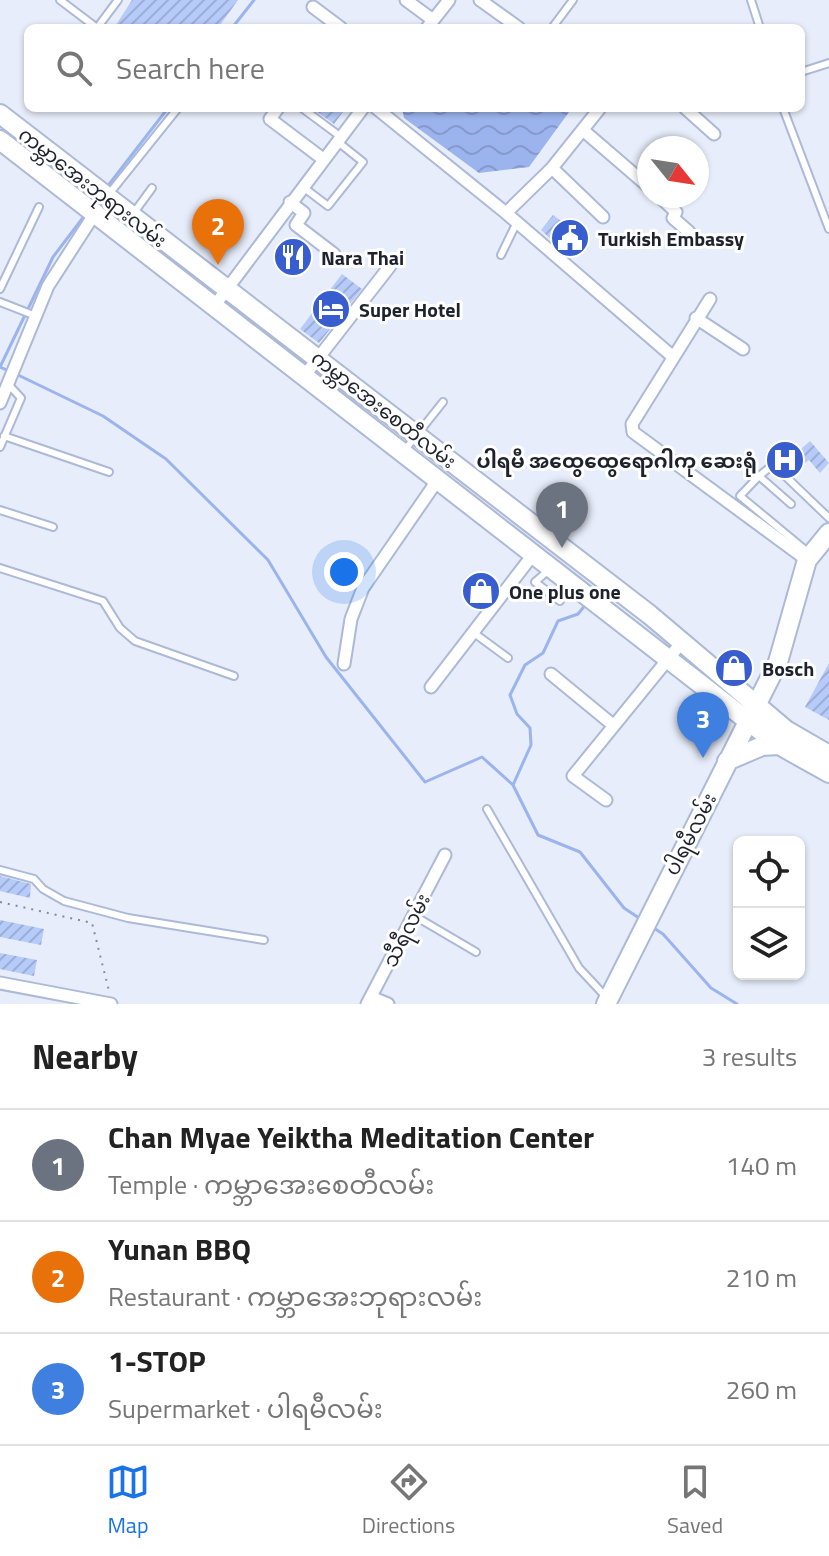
<!DOCTYPE html>
<html lang="en">
<head>
<meta charset="utf-8">
<style>
  body { margin:0; font-family:"Titillium Web","Noto Sans Myanmar",sans-serif; background:#f6f6f6; color:#222 }
  .controls { position:absolute; right:24px; bottom:24px; display:grid; overflow:hidden; border-radius:12px; box-shadow:0 2px 6px #0004 }
  .controls button { width:72px; height:72px; display:grid; place-items:center; padding:0; border:0; border-bottom:2px solid #e0e0e0; background:#fff; color:#222; font:40px sans-serif }
  .compass { position:absolute; left:637px; top:136px; width:72px; height:72px; border-radius:50%; background:#fff; box-shadow:0 2px 6px #0004; rotate:120deg }
  .you { position:absolute; left:344px; top:572px; width:28px; height:28px; margin:-20px; border:6px solid #fff; border-radius:50%; background:#1a73e8; box-shadow:0 0 0 12px #1a73e833 }
  .badge { display:grid; place-items:center; width:52px; height:52px; border-radius:50%; background:#1a73e8; color:#fff; font-size:26px; font-weight:700 }
  .pin { position:absolute; translate:-50% -66px; filter:drop-shadow(0 2px 4px #0008) }
  .pin::after { content:''; position:absolute; top:42px; width:28px; height:24px; background:inherit; clip-path:polygon(0 0,100% 0,50% 100%) }
  .list { margin:0; padding:0; list-style:none }
  h2 { display:flex; justify-content:space-between; align-items:center; height:104px; margin:0; padding:0 32px; font-size:34px }
  h2 small { font-size:26px; font-weight:400; color:#767676 }
  .list li { display:grid; grid-template-columns:52px 1fr auto; gap:24px; align-items:center; box-sizing:border-box; height:112px; padding:0 32px; border-top:2px solid #e0e0e0 }
  .list b { display:block; font-size:30px; white-space:nowrap }
  .list p { margin:0; font-size:26px; white-space:nowrap; color:#767676 }
  .list em { font-size:26px; font-style:normal; color:#767676 }
  .icon { flex:none; width:44px; height:44px; fill:none; stroke:currentColor; stroke-width:2; stroke-linecap:round; stroke-linejoin:round }
  .map { position:relative; flex:none; width:829px; height:1004px; overflow:hidden }
  .search { position:absolute; background:#fff; box-shadow:0 2px 6px #0004; left:24px; right:24px; top:24px; height:88px; display:flex; align-items:center; gap:20px; box-sizing:border-box; padding:0 28px; border-radius:12px; color:#767676; font-size:30px }
  .sheet { height:440px; background:#fff }
  nav { display:flex; justify-content:space-around; align-items:center; box-sizing:border-box; height:112px; border-top:2px solid #e0e0e0; background:#fff; font-size:22px; color:#767676 }
  nav a { display:grid; justify-items:center; gap:4px }
  nav .on { color:#1a73e8 }
  .map>svg:first-child { display:block }
</style>
</head>
<body>
<div class="map">
<svg width="829" height="1004" viewBox="0 0 829 1004">
  <defs>
    <pattern id="water-waves" width="16" height="10" patternUnits="userSpaceOnUse" patternTransform="scale(2)"><rect width="16" height="10" fill="#9bb4ed"/><path d="M0 5q4-4 8 0t8 0" fill="none" stroke="#859acc"/></pattern>
    <pattern id="building-hatch" width="6" height="6" patternUnits="userSpaceOnUse" patternTransform="scale(2)"><rect width="6" height="6" fill="#b6cbf9"/><path d="M-1 1l2-2M0 6l6-6M5 7l2-2" fill="none" stroke="#9caed6"/></pattern>
  </defs>
  <rect width="100%" height="100%" fill="#e7edfa"/>
  <path fill="url(#water-waves)" d="M402 108H572L529 167 479 173 404 118Z"/>
  <g fill="none" stroke-linecap="round" stroke-linejoin="round">
    <path stroke="#9bb4ed" stroke-width="3" d="M232 28 254 0
      M107 187 168 108
      M9 371 0 367 53 257 85 215
      M16 374 103 416 166 459 268 560 326 657 425 782 482 757 513 785
      M587 603 578 614 558 621 543 653 525 665 510 695 517 714 530 728 531 745 513 785 538 835 580 852 624 908 642 920
      M652 927 663 934 711 988 737 1004"/>
  </g>
  <path fill="url(#building-hatch)" d="M132 0H238L218 28H114Z
    M312 108H346L334 124Z
    M553 215 584 238 573 254 558 243 557 245 541 230Z
    M342 274 362 289 319 343 300 329Z
    M810 441 829 463 820 473 809 460 798 468 792 457Z
    M829 663V720L805 707Z
    M0 876 31 884 30 898 0 891Z
    M0 920 44 929 41 945 0 937Z
    M0 953 37 960 34 976 0 969Z"/>
  <g fill="none" stroke-linecap="round" stroke-linejoin="round">
    <defs>
      <path id="lane" d="M60 0 97 28
        M751 0 760 28
        M97 28 118 0
        M552 28 573 0
        M801 72 829 63
        M302 108 341 137
        M783 108 829 229
        M303 187 328 206 363 162 338 142
        M109 194 178 108
        M133 214 152 188
        M501 255 517 222
        M0 289 39 207
        M0 302 36 316
        M4 436 109 472
        M0 447 21 398 8 384
        M404 451 443 402
        M759 476 769 468 781 472 829 518
        M791 504 759 476 740 496 809 553
        M0 510 53 527
        M0 568 103 601 120 628 135 641 234 676
        M550 569 535 582 560 601
        M474 633 508 658
        M487 809 579 968 607 998
        M0 870 34 879 43 889 64 901 128 918 264 940
        M413 915 476 952"/>
      <path id="street" d="M406 0 433 20
        M480 0 519 28
        M313 7 341 28
        M427 28 449 0
        M278 108 270 119 323 159
        M376 108 506 213 672 356
        M685 108 714 134
        M584 131 649 187
        M552 168 603 217
        M659 196 676 212 673 218 689 232
        M290 202 304 213 296 225 334 254
        M506 213 552 168 600 108
        M710 299 632 424 633 432 807 560
        M215 305 363 108
        M696 318 743 349
        M305 375 390 266
        M0 403 48 286 97 210
        M344 664 351 619 363 588 439 478
        M551 674 613 725
        M431 687 535 552
        M606 800 573 776 682 642
        M0 983 111 1004
        M371 997 388 1004
        M367 1004 445 855"/>
      <path id="primary" d="M0 114 650 615 786 730 829 755
        M0 140 779 745 829 773
        M727 761 762 746 779 745
        M606 1004 778 662 807 560 829 533"/>
    </defs>
    <use href="#lane" stroke="#acb9d7" stroke-width="10"/>
    <use href="#street" stroke="#acb9d7" stroke-width="15"/>
    <use href="#primary" stroke="#acb9d7" stroke-width="22"/>
    <path stroke="#858a96" stroke-width="2" stroke-dasharray="2 6" stroke-linecap="butt" d="M0 902 92 923 109 991"/>
    <use href="#lane" stroke="#fff" stroke-width="6"/>
    <use href="#street" stroke="#fff" stroke-width="11"/>
    <use href="#primary" stroke="#fff" stroke-width="18"/>
  </g>
  <defs>
    <symbol id="civic-disc" viewBox="-11 -11 22 22"><circle r="9.5" fill="#375dce" stroke="#fff"/><path d="M-.6-6.5H3V-4.5H.6V-3L4-1V1h2V6H-6V1h2V-1L-.6-3ZM-1.2 2.5V6h2.4V2.5Z" fill="#fff"/></symbol>
    <symbol id="restaurant-disc" viewBox="-11 -11 22 22"><circle r="9.5" fill="#375dce" stroke="#fff"/><path d="M-5-6h1v4h1v-4h1v4h1v-4h1v5L-1.5 .5V6h-2V.5L-5-1ZM5-6V6H3V1.5H1.5Q1.5-4 5-6Z" fill="#fff"/></symbol>
    <symbol id="hotel-disc" viewBox="-11 -11 22 22"><circle r="9.5" fill="#375dce" stroke="#fff"/><path d="M-6-4.5h1.5V1H6V5H4.5V3h-9V5H-6ZM-4 0a1.8 1.8 0 1 1 3.6 0ZM.5 0V-2.5h3Q6-2.5 6 0Z" fill="#fff"/></symbol>
    <symbol id="hospital-disc" viewBox="-11 -11 22 22"><circle r="9.5" fill="#375dce" stroke="#fff"/><path d="M-5-5h3v3.5h4V-5h3V5h-3V1.5h-4V5h-3Z" fill="#fff"/></symbol>
    <symbol id="shop-disc" viewBox="-11 -11 22 22"><circle r="9.5" fill="#375dce" stroke="#fff"/><path d="M-5-2.5h2.3a2.7 3.5 0 0 1 5.4 0H5L5.5 6h-11ZM-1.5-2.5h3a1.5 2.3 0 0 0-3 0Z" fill="#fff"/></symbol>
  </defs>
  <g fill-rule="evenodd">
    <use href="#civic-disc" x="548" y="216" width="44" height="44"/>
    <use href="#restaurant-disc" x="271" y="235" width="44" height="44"/>
    <use href="#hotel-disc" x="309" y="287" width="44" height="44"/>
    <use href="#hospital-disc" x="763" y="438" width="44" height="44"/>
    <use href="#shop-disc" x="459" y="569" width="44" height="44"/>
    <use href="#shop-disc" x="712" y="646" width="44" height="44"/>
  </g>
  <g text-anchor="middle" dominant-baseline="central" stroke-width="6" stroke-linejoin="round" paint-order="stroke">
    <g font-size="20" fill="#1d222d" stroke="#fff">
      <text transform="translate(93 187) rotate(38)">ကမ္ဘာအေးဘုရားလမ်း</text>
      <text transform="translate(384 409) rotate(38)">ကမ္ဘာအေးစေတီလမ်း</text>
      <text transform="translate(690 834) rotate(-63)">ပါရမီလမ်း</text>
      <text transform="translate(406 930) rotate(-63)">သီရီလမ်း</text>
    </g>
    <g font-size="20" font-weight="bold" fill="#1d222d" stroke="#fff" text-anchor="start">
      <text x="598" y="238">Turkish Embassy</text>
      <text x="321" y="257">Nara Thai</text>
      <text x="359" y="309">Super Hotel</text>
      <text x="757" y="460" text-anchor="end">ပါရမီ အထွေထွေရောဂါကု ဆေးရုံ</text>
      <text x="509" y="591">One plus one</text>
      <text x="762" y="668">Bosch</text>
    </g>
  </g>
</svg>
<div class="controls">
<button><svg class="icon" aria-label="locate" viewBox="0 0 24 24"><circle cx="12" cy="12" r="6"/><path d="M12 2v4M12 18v4M2 12h4M18 12h4"/></svg></button>
<button><svg class="icon" aria-label="layers" viewBox="0 0 24 24"><path d="M12 4l9 5-9 5-9-5zM3 14l9 5 9-5"/></svg></button>
</div>
<svg class="compass" viewBox="-18 -18 36 36"><path d="M0-13l5 13h-10z" fill="#e53935"/><path d="M0 13l5-13h-10z" fill="#767676"/></svg>
<div class="you"></div>
<div class="pin badge" style="left:562px;top:548px;background:#6b7280">1</div>
<div class="pin badge" style="left:218px;top:265px;background:#e8710a">2</div>
<div class="pin badge" style="left:703px;top:758px;background:#3f7fe0">3</div>
<div class="search"><svg class="icon" aria-label="search" viewBox="0 0 24 24"><circle cx="10" cy="10" r="6"/><path d="M15 15l6 6"/></svg>Search here</div>
</div>
<section class="sheet">
<h2>Nearby<small>3 results</small></h2>
<ul class="list">
<li><span class="badge" style="background:#6b7280">1</span><div><b>Chan Myae Yeiktha Meditation Center</b><p>Temple · ကမ္ဘာအေးစေတီလမ်း</p></div><em>140 m</em></li>
<li><span class="badge" style="background:#e8710a">2</span><div><b>Yunan BBQ</b><p>Restaurant · ကမ္ဘာအေးဘုရားလမ်း</p></div><em>210 m</em></li>
<li><span class="badge" style="background:#3f7fe0">3</span><div><b>1-STOP</b><p>Supermarket · ပါရမီလမ်း</p></div><em>260 m</em></li>
</ul>
</section>
<nav>
<a class="on"><svg class="icon" aria-label="map" viewBox="0 0 24 24"><path d="M3 6l6-2 6 2 6-2v14l-6 2-6-2-6 2zM9 4v14M15 6v14"/></svg>Map</a>
<a><svg class="icon" aria-label="directions" viewBox="0 0 24 24"><path d="M12 3l9 9-9 9-9-9zM9 14v-3h6M13 9l2 2-2 2"/></svg>Directions</a>
<a><svg class="icon" aria-label="saved" viewBox="0 0 24 24"><path d="M7 4h10v16l-5-4-5 4z"/></svg>Saved</a>
</nav>
</body>
</html>
